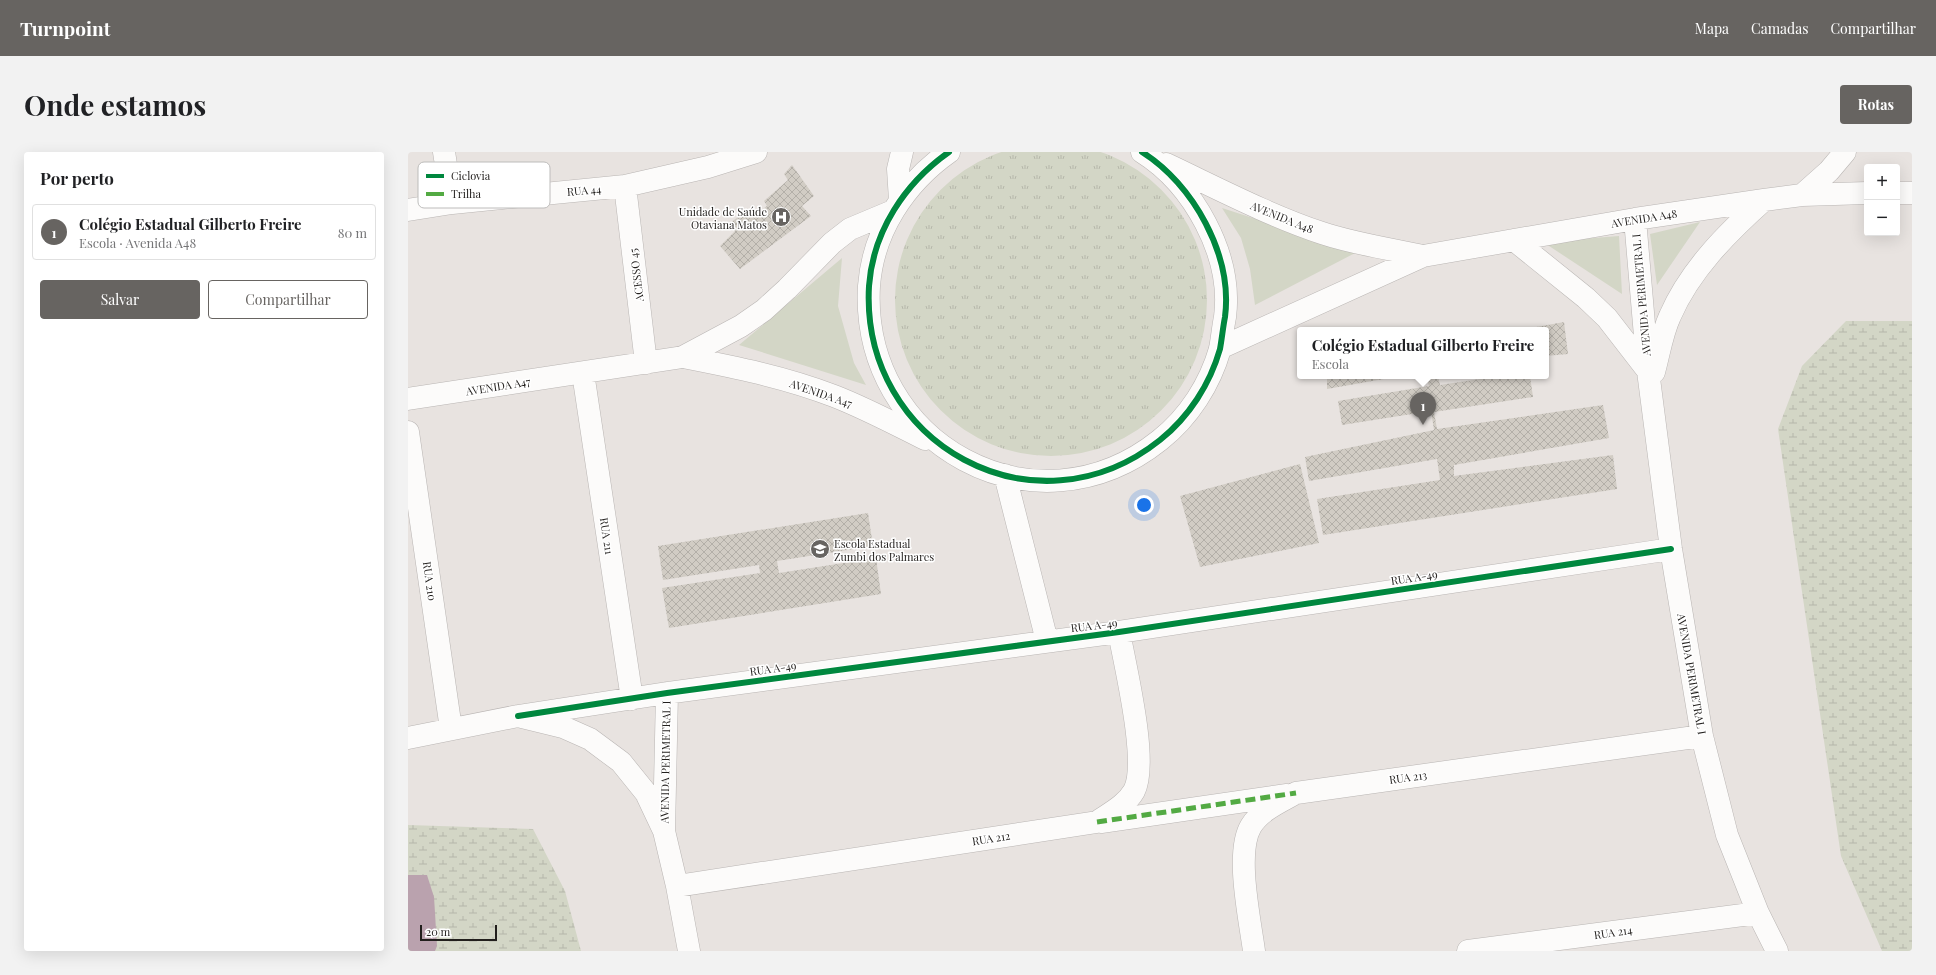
<!DOCTYPE html>
<html lang="pt">
<head>
<meta charset="utf-8">
<style>
  body { margin:0; font-family:"Playfair Display",serif; background:#f2f2f2; color:#202124 }
  .controls { position:absolute; right:12px; top:12px; display:grid; overflow:hidden; border-radius:4px; box-shadow:0 4px 16px #0002 }
  .controls button { width:36px; height:36px; display:grid; place-items:center; padding:0; border:0; border-bottom:1px solid #e0e0e0; background:#fff; color:#202124; font:20px sans-serif }
  .scale { position:absolute; left:12px; bottom:10px; width:77px; box-sizing:border-box; padding-left:4px; border:2px solid #221f1d; border-top:0; font-size:11px; line-height:14px; white-space:nowrap; color:#221f1d; -webkit-text-stroke:3px #fff; paint-order:stroke }
  .you { position:absolute; left:736px; top:353px; width:14px; height:14px; margin:-10px; border:3px solid #fff; border-radius:50%; background:#1a73e8; box-shadow:0 0 0 6px #1a73e833 }
  .badge { display:grid; place-items:center; width:26px; height:26px; border-radius:50%; background:#676461; color:#fff; font-size:13px; font-weight:700 }
  .pin { position:absolute; translate:-50% -33px; filter:drop-shadow(0 1px 2px #0008) }
  .pin::after { content:''; position:absolute; top:21px; width:14px; height:12px; background:inherit; clip-path:polygon(0 0,100% 0,50% 100%) }
  .popup { position:absolute; left:889px; top:175px; width:252px; height:52px; box-sizing:border-box; display:grid; place-content:center; border-radius:4px; background:#fff; filter:drop-shadow(0 1px 3px #0005); font-size:13px; white-space:nowrap; color:#757577 }
  .popup b { font-size:15px; color:#202124 }
  .popup::after { content:''; position:absolute; left:50%; top:100%; margin-left:-8px; border:8px solid transparent; border-top-color:#fff }
  .list { margin:0; padding:0; list-style:none }
  h2 { display:flex; justify-content:space-between; align-items:center; height:52px; margin:0; padding:0 16px; font-size:17px }
  h2 small { font-size:13px; font-weight:400; color:#757577 }
  .list li { display:grid; grid-template-columns:26px 1fr auto; gap:12px; align-items:center; box-sizing:border-box; height:56px; margin:0 8px 8px; padding:0 8px; border:1px solid #e0e0e0; border-radius:4px }
  .list b { display:block; font-size:15px; white-space:nowrap }
  .list p { margin:0; font-size:13px; white-space:nowrap; color:#757577 }
  .list em { font-size:13px; font-style:normal; color:#757577 }
  .actions { display:flex; gap:8px; padding:12px 16px }
  .actions a { flex:1; padding:9px 0; border:1px solid #676461; border-radius:4px; text-align:center; font-size:14px; color:#676461 }
  .actions .main { background:#676461; color:#fff }
  .map { position:relative; flex:none; width:1504px; height:799px; overflow:hidden; border-radius:4px }
  header { display:flex; align-items:center; gap:24px; box-sizing:border-box; height:56px; padding:0 20px; background:#676461; color:#fff }
  header strong { font-size:19px }
  nav { display:flex; gap:22px; margin-inline-start:auto; font-size:14px }
  .intro { display:flex; align-items:center; justify-content:space-between; box-sizing:border-box; height:96px; padding:0 24px }
  h1 { margin:0; font-size:28px }
  .button { padding:10px 18px; border-radius:4px; background:#676461; color:#fff; font-size:14px; font-weight:700 }
  main { display:flex; gap:24px; padding:0 24px }
  aside { flex:1; background:#fff; border-radius:4px; box-shadow:0 4px 16px #0002 }
  .map>svg:first-child { display:block }
</style>
</head>
<body>
<header>
<strong>Turnpoint</strong>
<nav><a>Mapa</a><a>Camadas</a><a>Compartilhar</a></nav>
</header>
<div class="intro"><h1>Onde estamos</h1><a class="button">Rotas</a></div>
<main>
<aside>
<h2>Por perto<small></small></h2>
<ul class="list">
<li><span class="badge">1</span><div><b>Colégio Estadual Gilberto Freire</b><p>Escola · Avenida A48</p></div><em>80 m</em></li>
</ul>
<div class="actions"><a class="main">Salvar</a><a>Compartilhar</a></div>
</aside>
<div class="map">
<svg width="1504" height="799" viewBox="0 0 1504 799">
  <defs>
    <pattern id="wetland-marsh" width="20" height="14" patternUnits="userSpaceOnUse"><rect width="20" height="14" fill="#d3d6c6"/><path d="M1 5h8M5 5V1M11 12h8M15 12V8" fill="none" stroke="#b5b7aa"/></pattern>
    <pattern id="park-tufts" width="24" height="20" patternUnits="userSpaceOnUse"><rect width="24" height="20" fill="#d3d6c6"/><path d="M3 7l-1-3M5 7V3M7 7l1-3M15 17l-1-3M17 17v-4M19 17l1-3" fill="none" stroke="#b5b7aa"/></pattern>
    <pattern id="building-cross-hatch" width="8" height="8" patternUnits="userSpaceOnUse"><rect width="8" height="8" fill="#d1ccc4"/><path d="M0 0l8 8M0 8l8-8" fill="none" stroke="#b3afa8"/></pattern>
  </defs>
  <rect width="100%" height="100%" fill="#e8e3e0"/>
  <path fill="#d3d6c6" d="M814 56 949 100 847 153 842 117 833 86Z
    M1292 70 1249 133 1242 82Z
    M1211 84 1214 142 1135 90Z
    M434 106 430 154 446 211 458 233 331 193Z"/>
  <path fill="url(#wetland-marsh)" d="M1438 169H1504V799H1474L1433 704 1370 277 1394 214Z
    M0 673 125 677 157 739 173 799H0Z"/>
  <path fill="url(#park-tufts)" d="M487 148a156 156 0 1 1 312 0a156 156 0 1 1-312 0Z"/>
  <path fill="#baa2ae" d="M0 723H19L26 745 29 794 27 799H0Z"/>
  <path fill="url(#building-cross-hatch)" d="M384 13 406 44 394 54 403 64 332 117 312 94 327 79 322 71 334 62 342 66 359 54 356 49 380 28 376 22Z
    M1156 170 1160 202 1138 204V178H1112Z
    M919 224H987V225L919 237Z
    M1018 224H1030L1032 233 1092 224H1122L1125 245 1026 260 1029 277 1195 253 1201 286 1046 313V324L1205 303 1209 337 915 383 909 347 1032 328 1029 307 901 329 897 305 1026 278 1023 259 934 273 930 249 1021 234Z
    M892 312 911 391 792 415 772 344Z
    M460 361 465 394 369 409 371 421 468 406 473 442 261 476 254 436 352 421 351 413 255 428 250 394Z"/>
  <g fill="none" stroke-linecap="round" stroke-linejoin="round">
    <defs>
      <path id="minor" d="M36 0 44 51
        M541 0C497 31 465 79 461 134 452 292 627 388 752 288 781 265 802 232 812 197 814 186 815 175 817 165 825 103 785 32 734 0
        M758 12C809 36 860 63 914 81 947 92 982 97 1015 104
        M217 34 238 211
        M1489 41H1504
        M1394 43 1421 19 1437 0
        M492 48 490 17 494 0
        M0 58 44 51 217 34 300 15 348 0
        M1227 67 1240 219 1263 397 1294 584 1319 683 1350 761 1369 799
        M1106 88 1178 146 1199 166 1240 219
        M812 196 1015 104 1227 67 1356 48 1394 43 1459 41
        M275 205C326 215 377 225 426 244 457 256 487 272 517 287
        M1246 220C1251 202 1254 181 1262 164 1282 118 1319 81 1356 48
        M175 221 224 547
        M0 247 275 205 333 174 356 158 379 137 424 91 442 77 485 59
        M0 280 43 577
        M597 323 639 489
        M259 541 256 679 269 734 281 799
        M110 564 259 541 711 480 1263 397
        M0 586 110 564 155 575 182 587 213 610 238 641 256 679
        M693 670 879 643
        M269 734 689 670C702 661 718 653 726 639 741 611 717 514 711 480
        M846 799C842 768 827 700 843 674 853 658 872 650 888 641L1294 584
        M1060 799 1350 761"/>
    </defs>
    <use href="#minor" stroke="#b9b5b3" stroke-width="23"/>
    <use href="#minor" stroke="#fcfbfa" stroke-width="22"/>
    <path stroke="#53aa43" stroke-width="5" stroke-dasharray="10 5" stroke-linecap="butt" d="M689 670 888 641"/>
    <defs>
      <path id="cycleway" d="M541 0C497 31 465 79 461 134 452 292 627 388 752 288 781 265 802 232 812 197 814 186 815 175 817 165 825 103 785 32 734 0
        M110 564 259 541 711 480 1263 397"/>
    </defs>
    <use href="#cycleway" stroke="#fff" stroke-width="8"/>
    <use href="#cycleway" stroke="#00873e" stroke-width="6"/>
  </g>
  <defs>
    <symbol id="hospital-disc" viewBox="-11 -11 22 22"><circle r="9.5" fill="#676461" stroke="#fff"/><path d="M-5-5h3v3.5h4V-5h3V5h-3V1.5h-4V5h-3Z" fill="#fff"/></symbol>
    <symbol id="school-disc" viewBox="-11 -11 22 22"><circle r="9.5" fill="#676461" stroke="#fff"/><path d="M0-5L7-2L0 1L-7-2ZM-4 1L0 2.5L4 1V4Q0 6-4 4Z" fill="#fff"/></symbol>
  </defs>
  <g fill-rule="evenodd">
    <use href="#hospital-disc" x="362" y="54" width="22" height="22"/>
    <use href="#school-disc" x="401" y="386" width="22" height="22"/>
  </g>
  <g text-anchor="middle" dominant-baseline="central" stroke-width="3" stroke-linejoin="round" paint-order="stroke">
    <g font-size="11" fill="#221f1d" stroke="#fff">
      <text transform="translate(176 38) rotate(-5)">RUA 44</text>
      <text transform="translate(874 65) rotate(22)">AVENIDA A48</text>
      <text transform="translate(1236 66) rotate(-9)">AVENIDA A48</text>
      <text transform="translate(228 123) rotate(-97)">ACESSO 45</text>
      <text transform="translate(1233 143) rotate(-95)">AVENIDA PERIMETRAL I</text>
      <text transform="translate(90 234) rotate(-9)">AVENIDA A47</text>
      <text transform="translate(413 241) rotate(19)">AVENIDA A47</text>
      <text transform="translate(199 384) rotate(81)">RUA 211</text>
      <text transform="translate(1006 425) rotate(-9)">RUA A-49</text>
      <text transform="translate(22 429) rotate(82)">RUA 210</text>
      <text transform="translate(686 473) rotate(-7)">RUA A-49</text>
      <text transform="translate(365 516) rotate(-8)">RUA A-49</text>
      <text transform="translate(1284 522) rotate(80)">AVENIDA PERIMETRAL I</text>
      <text transform="translate(257 610) rotate(-89)">AVENIDA PERIMETRAL I</text>
      <text transform="translate(1000 625) rotate(-8)">RUA 213</text>
      <text transform="translate(583 686) rotate(-9)">RUA 212</text>
      <text transform="translate(1205 780) rotate(-8)">RUA 214</text>
    </g>
    <g font-size="11" fill="#221f1d" stroke="#fff" text-anchor="end">
      <text x="359" y="59">Unidade de Saúde<tspan x="359" dy="13">Otaviana Matos</tspan></text>
      <text x="426" y="391" text-anchor="start">Escola Estadual<tspan x="426" dy="13">Zumbi dos Palmares</tspan></text>
    </g>
  </g>
  <rect x="10" y="10" width="132" height="46" rx="6" fill="#fff" stroke="#bdbcbb" stroke-width="1"/>
  <rect x="18" y="22" width="18" height="4" fill="#00873e"/>
  <rect x="18" y="40" width="18" height="4" fill="#53aa43"/>
  <g font-size="11" fill="#221f1d">
    <text x="43" y="28">Ciclovia</text>
    <text x="43" y="46">Trilha</text>
  </g>
</svg>
<div class="controls">
<button>+</button>
<button>−</button>
</div>
<div class="scale">20 m</div>
<div class="you"></div>
<div class="pin badge" style="left:1015px;top:273px">1</div>
<div class="popup"><b>Colégio Estadual Gilberto Freire</b>Escola</div>
</div>
</main>
</body>
</html>
